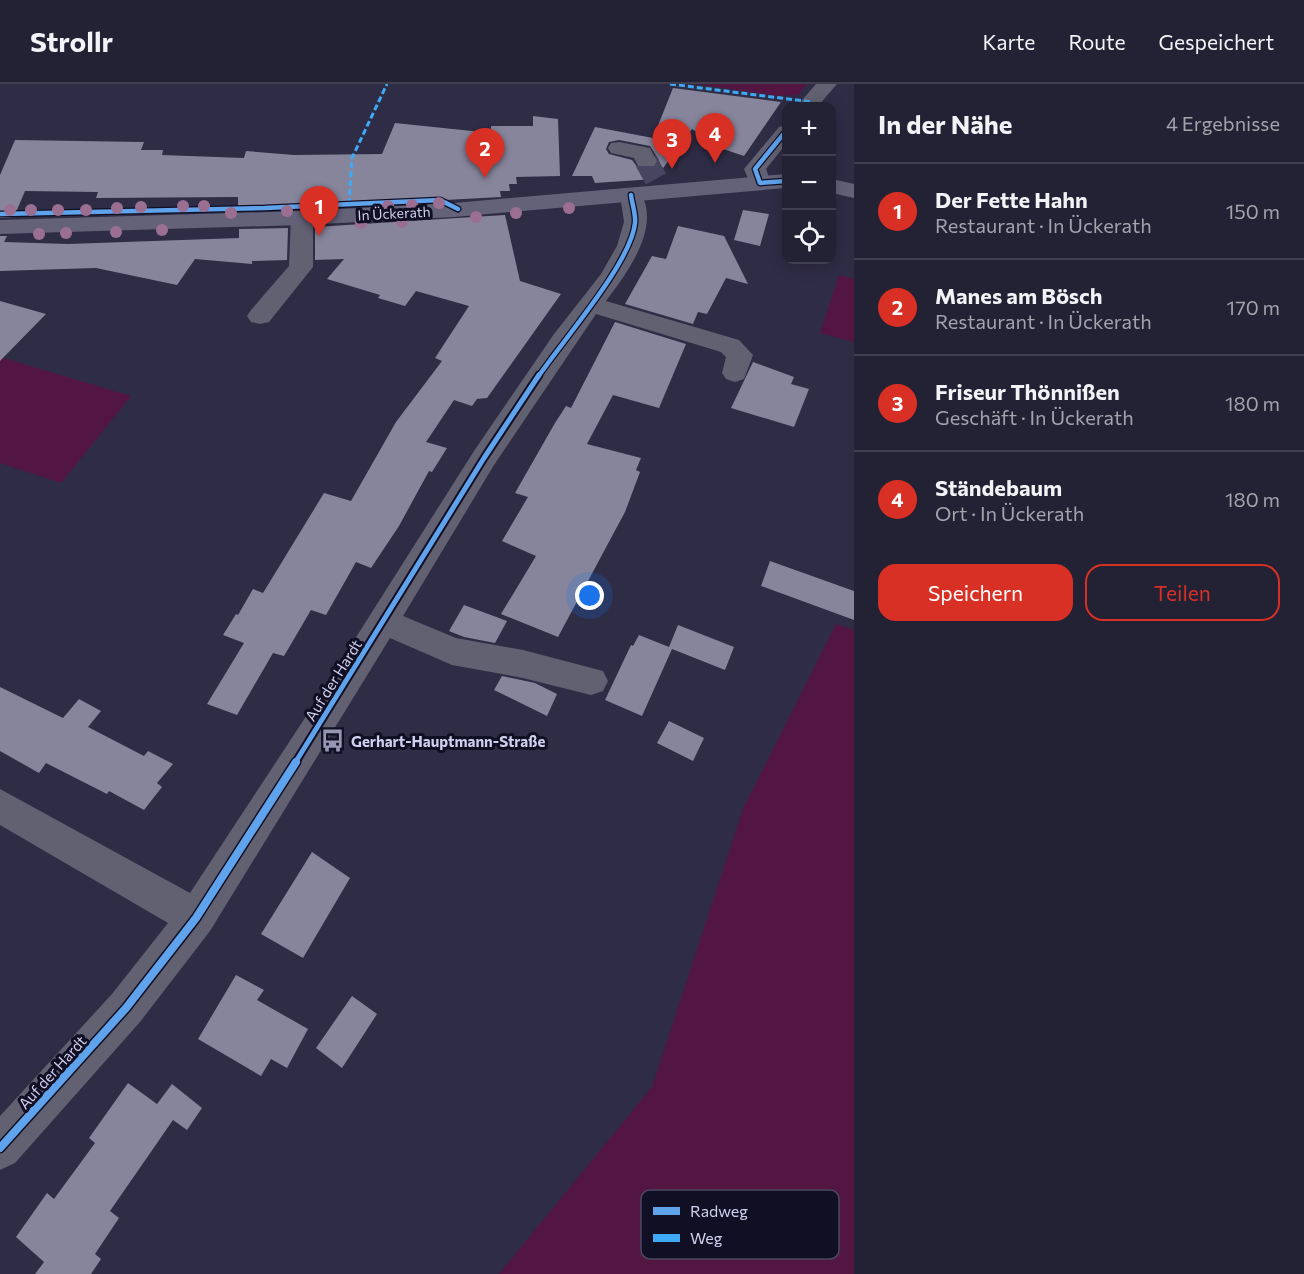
<!DOCTYPE html>
<html lang="de">
<head>
<meta charset="utf-8">
<style>
  body { margin:0; font-family:Commissioner,sans-serif; background:#2f2e40; color:#f1f3f6 }
  .controls { position:absolute; right:18px; top:18px; display:grid; overflow:hidden; border-radius:12px; box-shadow:0 3px 15px #0003 }
  .controls button { width:54px; height:54px; display:grid; place-items:center; padding:0; border:0; border-bottom:2px solid #403e4f; background:#232134; color:#f1f3f6; font:30px sans-serif }
  .you { position:absolute; left:590px; top:512px; width:21px; height:21px; margin:-15px; border:4px solid #fff; border-radius:50%; background:#1a73e8; box-shadow:0 0 0 9px #1a73e833 }
  .badge { display:grid; place-items:center; width:39px; height:39px; border-radius:50%; background:#d93025; color:#fff; font-size:20px; font-weight:700 }
  .pin { position:absolute; translate:-50% -50px; filter:drop-shadow(0 2px 3px #0008) }
  .pin::after { content:''; position:absolute; top:32px; width:21px; height:18px; background:inherit; clip-path:polygon(0 0,100% 0,50% 100%) }
  .list { margin:0; padding:0; list-style:none }
  h2 { display:flex; justify-content:space-between; align-items:center; height:78px; margin:0; padding:0 24px; font-size:26px }
  h2 small { font-size:20px; font-weight:400; color:#a3a3ac }
  .list li { display:grid; grid-template-columns:39px 1fr auto; gap:18px; align-items:center; box-sizing:border-box; height:96px; padding:0 24px; border-top:2px solid #403e4f }
  .list b { display:block; font-size:22px; white-space:nowrap }
  .list p { margin:0; font-size:20px; white-space:nowrap; color:#a3a3ac }
  .list em { font-size:20px; font-style:normal; color:#a3a3ac }
  .actions { display:flex; gap:12px; padding:18px 24px }
  .actions a { flex:1; padding:14px 0; border:2px solid #d93025; border-radius:18px; text-align:center; font-size:21px; color:#d93025 }
  .actions .main { background:#d93025; color:#fff }
  .icon { flex:none; width:33px; height:33px; fill:none; stroke:currentColor; stroke-width:2; stroke-linecap:round; stroke-linejoin:round }
  .map { position:relative; flex:none; width:854px; height:1190px; overflow:hidden }
  header { display:flex; align-items:center; gap:36px; box-sizing:border-box; height:84px; padding:0 30px; background:#232134; border-bottom:2px solid #403e4f }
  header strong { font-size:28px }
  nav { display:flex; gap:33px; margin-inline-start:auto; font-size:21px }
  main { display:flex }
  aside { flex:1; background:#232134 }
  .map>svg:first-child { display:block }
</style>
</head>
<body>
<header>
<strong>Strollr</strong>
<nav><a>Karte</a><a>Route</a><a>Gespeichert</a></nav>
</header>
<main>
<div class="map">
<svg width="854" height="1190" viewBox="0 0 854 1190">
  <rect width="100%" height="100%" fill="#2f2c46"/>
  <path fill="#531642" d="M695 0H807L798 11 778 12Z
    M839 191 854 195V258L820 249Z
    M0 273 131 312 61 399 0 379Z
    M836 540 854 546V1190H499L652 1003 743 725Z"/>
  <path fill="#86859c" fill-rule="evenodd" d="M673 4 781 18 744 72 723 65 692 45 685 54 670 49 678 64 655 95 595 99 592 92H572L595 43 653 54ZM619 56 650 62 659 76 656 83 638 84 632 76 609 70 606 65 609 58Z
    M533 32 558 35 560 92 516 93 517 100H509L510 107H500L501 113 238 127V113L96 114 98 108 25 107 14 133 0 134V91L15 56 144 58 141 66H163L162 71 244 74 246 67 294 71 382 70 395 39 491 49V42H533Z
    M743 126 769 130 760 162 734 156Z
    M505 131 520 197 561 210 487 314 477 315 472 322 454 316 426 358 447 364 432 388 429 387 399 442 371 484 356 478 326 531 311 526 284 572 273 569 237 631 207 620 244 559 223 551 236 530 238 531 253 505 263 509 324 409 351 417 396 338 442 277 435 274 469 222 416 207 405 222 378 214 380 211 327 195 344 175 315 176V143Z
    M678 142 724 152 748 200 726 194 707 230 698 228 693 240 625 220 652 172 666 175Z
    M288 144 287 176 252 177V180L195 175 177 201 96 184 0 187V152H7L4 158 68 160 239 154V145Z
    M0 217 46 230 0 277Z
    M615 238 686 260 659 324 613 311 587 360 641 374 636 386 640 388 625 428 558 553 501 530 536 472 502 457 528 413 515 409 555 339 566 322 571 324Z
    M753 278 794 293 791 300 809 305 794 343 731 324Z
    M770 477 854 507V536L761 502Z
    M464 521 507 537 495 559 464 553 449 547Z
    M678 541 734 563 725 586 672 565 642 632 605 616 631 561 633 562 639 551 669 563Z
    M502 592 535 599 557 610 547 632 494 606Z
    M0 603 63 634 79 615 101 627 88 643 144 672 148 667 173 680 157 699 162 703 144 726 109 707 107 710 46 679 39 689 0 667Z
    M669 637 704 654 693 677 657 659Z
    M312 768 350 794 303 874 261 850Z
    M236 891 264 906 257 916 308 945 287 984 271 975 261 992 198 955Z
    M352 912 377 930 342 984 316 964Z
    M128 999 157 1020 172 1000 202 1024 187 1046 173 1036 110 1127 119 1134 95 1170 101 1175 91 1190H35L44 1178 16 1153 47 1109 54 1115 95 1059 89 1054Z"/>
  <g fill="none" stroke-linecap="round" stroke-linejoin="round">
    <path stroke="#47455f" stroke-width="23" stroke-dasharray="23 11" stroke-linecap="butt" d="M646 77 656 95"/>
    <path fill="#626171" fill-rule="evenodd" d="M816 0H837L818 22H797Z
      M786 41V60L766 85 771 99 768 104H752L744 85 779 43Z
      M619 58 650 64 657 77 654 82H638L634 74 611 69 608 64 611 59Z
      M631 104 639 106C663 142 627 189 606 217L739 256 753 271 744 295 735 298 726 295 722 289 726 273 721 268 596 230 494 381 403 532 456 554 523 566 603 587 608 597 603 607 591 611 523 594 452 581 390 554 210 847 140 938 15 1079 0 1086V1032L112 910 168 839 0 741V705L190 809 303 637 474 367 554 250 601 190 617 162 624 138 620 111 623 106Z
      M302 127 310 129 313 134V183L269 238 260 240 251 238 247 232 251 226 289 182 291 134 294 129Z"/>
    <path fill="#646279" fill-rule="evenodd" d="M786 90V104L454 133 302 141 0 150V136L302 127 454 119Z
      M832 95 854 100V114L832 109Z"/>
    <path stroke="#3fa9f5" stroke-width="3" stroke-dasharray="6 3" stroke-linecap="butt" d="M670 0 812 18
      M349 120 352 74 387 0"/>
    <defs>
      <path id="cycleway-far2" d="M786 47 755 85 760 99 786 97
        M0 130 265 124 440 116 458 125
        M538 293C563 256 631 179 635 139 636 130 632 120 631 111"/>
      <path id="cycleway-far1" d="M295 679 484 374 539 291"/>
      <path id="cycleway" d="M0 1064 126 924 196 834 296 678"/>
    </defs>
    <use href="#cycleway-far2" stroke="#110f24" stroke-width="7"/>
    <use href="#cycleway-far1" stroke="#110f24" stroke-width="9"/>
    <use href="#cycleway" stroke="#110f24" stroke-width="11"/>
    <use href="#cycleway-far2" stroke="#60a3ed" stroke-width="4.5"/>
    <use href="#cycleway-far1" stroke="#60a3ed" stroke-width="5"/>
    <use href="#cycleway" stroke="#60a3ed" stroke-width="8"/>
  </g>
  <g fill="#9b6f92">
    <circle cx="477" cy="65" r="6"/>
    <circle cx="439" cy="119" r="6"/>
    <circle cx="412" cy="121" r="6"/>
    <circle cx="183" cy="122" r="6"/>
    <circle cx="204" cy="122" r="6"/>
    <circle cx="388" cy="122" r="6"/>
    <circle cx="141" cy="123" r="6"/>
    <circle cx="117" cy="124" r="6"/>
    <circle cx="569" cy="124" r="6"/>
    <circle cx="331" cy="125" r="6"/>
    <circle cx="10" cy="126" r="6"/>
    <circle cx="31" cy="126" r="6"/>
    <circle cx="58" cy="126" r="6"/>
    <circle cx="86" cy="126" r="6"/>
    <circle cx="310" cy="126" r="6"/>
    <circle cx="287" cy="127" r="6"/>
    <circle cx="231" cy="129" r="6"/>
    <circle cx="516" cy="129" r="6"/>
    <circle cx="476" cy="133" r="6"/>
    <circle cx="402" cy="138" r="6"/>
    <circle cx="361" cy="139" r="6"/>
    <circle cx="162" cy="146" r="6"/>
    <circle cx="116" cy="148" r="6"/>
    <circle cx="66" cy="149" r="6"/>
    <circle cx="39" cy="150" r="6"/>
  </g>
  <defs>
    <symbol id="bus-bare" viewBox="-9 -9 18 18"><path d="M-5-6H5V4H4V6H2V4H-2V6H-4V4H-5ZM-3.5-4V0h7V-4ZM-3.5 1.2v1.5H-2V1.2ZM2 1.2v1.5H3.5V1.2Z" fill="#9897b3" stroke="#110f24" stroke-width="2.5" paint-order="stroke"/></symbol>
  </defs>
  <g fill-rule="evenodd">
    <use href="#bus-bare" x="316" y="640" width="33" height="33"/>
  </g>
  <g text-anchor="middle" dominant-baseline="central" stroke-width="6" stroke-linejoin="round" paint-order="stroke">
    <g font-size="14" fill="#d0d0ee" stroke="#110f24">
      <text transform="translate(394 129) rotate(-3)">In Ückerath</text>
    </g>
    <g font-size="15" fill="#d0d0ee" stroke="#110f24">
      <text transform="translate(333 596) rotate(-58)">Auf der Hardt</text>
      <text transform="translate(52 988) rotate(-48)">Auf der Hardt</text>
    </g>
    <g font-size="15" font-weight="bold" fill="#d0d0ee" stroke="#110f24" text-anchor="start">
      <text x="351" y="657">Gerhart-Hauptmann-Straße</text>
    </g>
  </g>
  <rect x="641" y="1106" width="198" height="69" rx="9" fill="#110f24" stroke="#4a4961" stroke-width="1.5"/>
  <rect x="653" y="1123" width="27" height="8" fill="#60a3ed"/>
  <rect x="653" y="1150" width="27" height="8" fill="#3fa9f5"/>
  <g font-size="16" fill="#d0d0ee">
    <text x="690" y="1133">Radweg</text>
    <text x="690" y="1160">Weg</text>
  </g>
</svg>
<div class="controls">
<button>+</button>
<button>−</button>
<button><svg class="icon" aria-label="locate" viewBox="0 0 24 24"><circle cx="12" cy="12" r="6"/><path d="M12 2v4M12 18v4M2 12h4M18 12h4"/></svg></button>
</div>
<div class="you"></div>
<div class="pin badge" style="left:319px;top:152px">1</div>
<div class="pin badge" style="left:485px;top:94px">2</div>
<div class="pin badge" style="left:672px;top:85px">3</div>
<div class="pin badge" style="left:715px;top:79px">4</div>
</div>
<aside>
<h2>In der Nähe<small>4 Ergebnisse</small></h2>
<ul class="list">
<li><span class="badge">1</span><div><b>Der Fette Hahn</b><p>Restaurant · In Ückerath</p></div><em>150 m</em></li>
<li><span class="badge">2</span><div><b>Manes am Bösch</b><p>Restaurant · In Ückerath</p></div><em>170 m</em></li>
<li><span class="badge">3</span><div><b>Friseur Thönnißen</b><p>Geschäft · In Ückerath</p></div><em>180 m</em></li>
<li><span class="badge">4</span><div><b>Ständebaum</b><p>Ort · In Ückerath</p></div><em>180 m</em></li>
</ul>
<div class="actions"><a class="main">Speichern</a><a>Teilen</a></div>
</aside>
</main>
</body>
</html>
